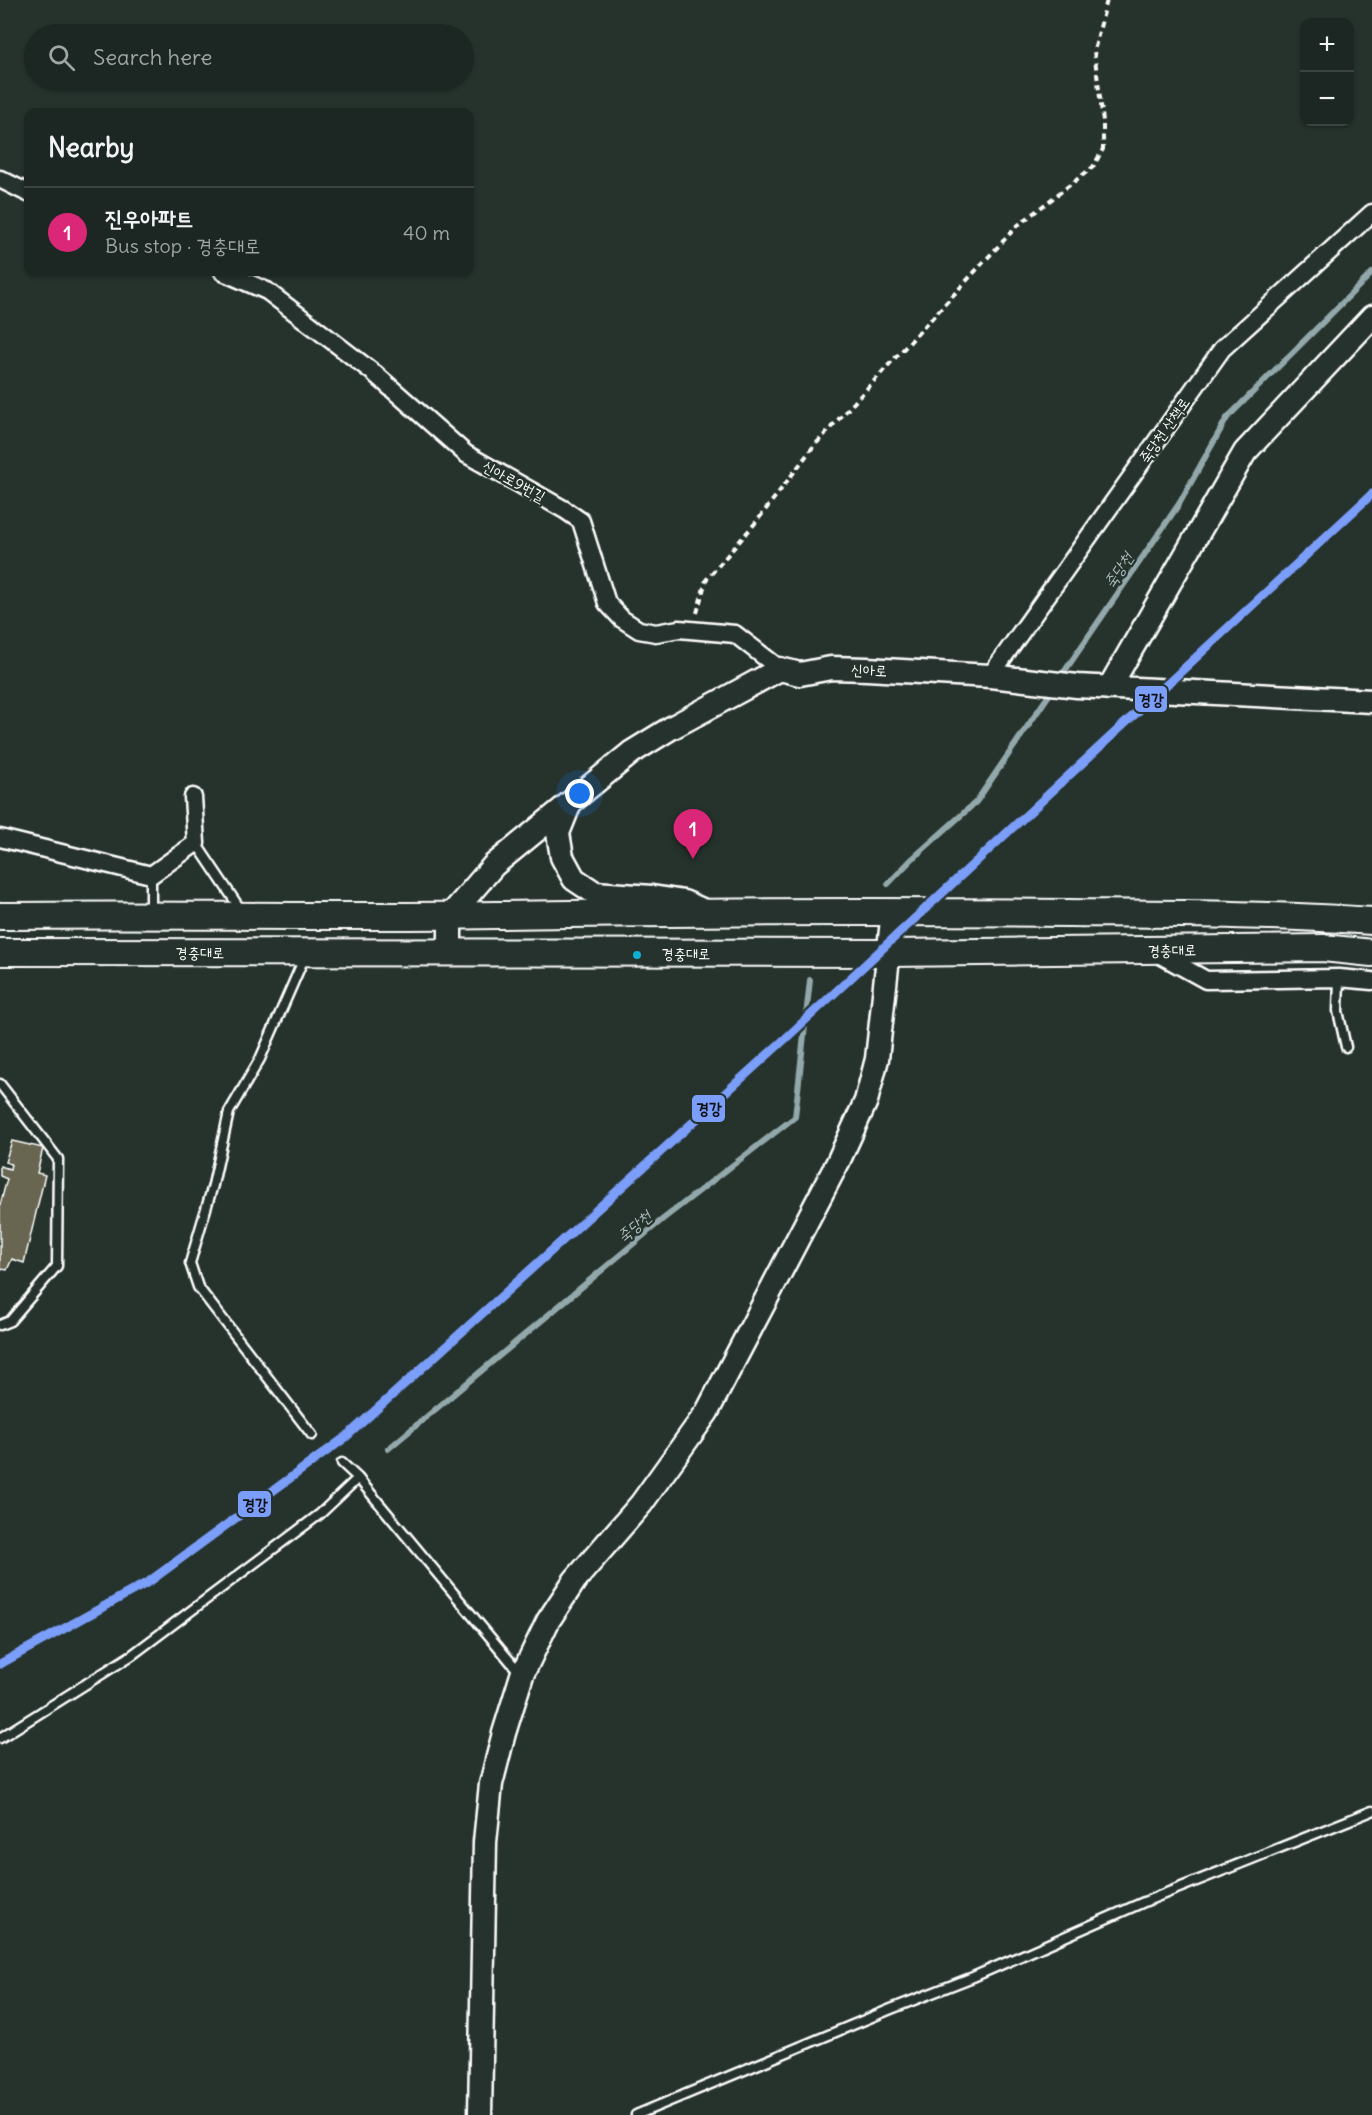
<!DOCTYPE html>
<html lang="en">
<head>
<meta charset="utf-8">
<style>
  body { margin:0; font-family:Delius,"Poor Story",sans-serif; background:#29322f; color:#f1f3f6 }
  .controls { position:absolute; right:18px; top:18px; display:grid; overflow:hidden; border-radius:12px; box-shadow:0 2px 4px #0004 }
  .controls button { width:54px; height:54px; display:grid; place-items:center; padding:0; border:0; border-bottom:2px solid #3a4340; background:#1c2622; color:#f1f3f6; font:30px sans-serif }
  .you { position:absolute; left:580px; top:794px; width:21px; height:21px; margin:-15px; border:4px solid #fff; border-radius:50%; background:#1a73e8; box-shadow:0 0 0 9px #1a73e833 }
  .badge { display:grid; place-items:center; width:39px; height:39px; border-radius:50%; background:#db2777; color:#fff; font-size:20px; font-weight:700 }
  .pin { position:absolute; translate:-50% -50px; filter:drop-shadow(0 2px 3px #0008) }
  .pin::after { content:''; position:absolute; top:32px; width:21px; height:18px; background:inherit; clip-path:polygon(0 0,100% 0,50% 100%) }
  .list { margin:0; padding:0; list-style:none }
  h2 { display:flex; justify-content:space-between; align-items:center; height:78px; margin:0; padding:0 24px; font-size:26px }
  h2 small { font-size:20px; font-weight:400; color:#a0a5a5 }
  .list li { display:grid; grid-template-columns:39px 1fr auto; gap:18px; align-items:center; box-sizing:border-box; height:90px; padding:0 24px; border-top:2px solid #3a4340 }
  .list b { display:block; font-size:22px; white-space:nowrap }
  .list p { margin:0; font-size:20px; white-space:nowrap; color:#a0a5a5 }
  .list em { font-size:20px; font-style:normal; color:#a0a5a5 }
  .icon { flex:none; width:33px; height:33px; fill:none; stroke:currentColor; stroke-width:2; stroke-linecap:round; stroke-linejoin:round }
  .map { position:relative; flex:none; width:1372px; height:2115px; overflow:hidden }
  .search { position:absolute; background:#1c2622; box-shadow:0 2px 4px #0004; left:24px; top:24px; width:450px; height:66px; display:flex; align-items:center; gap:15px; box-sizing:border-box; padding:0 21px; border-radius:33px; color:#a0a5a5; font-size:22px }
  .panel { position:absolute; background:#1c2622; box-shadow:0 2px 4px #0004; left:24px; top:108px; width:450px; height:168px; border-radius:12px }
  .map>svg:first-child { display:block }
</style>
</head>
<body>
<div class="map">
<svg width="1372" height="2115" viewBox="0 0 1372 2115">
  <rect width="100%" height="100%" fill="#26332d"/>
  <filter id="ink" filterUnits="userSpaceOnUse"><feTurbulence type="fractalNoise" baseFrequency=".0167" numOctaves="2"/><feDisplacementMap in="SourceGraphic" scale="12" xChannelSelector="R" yChannelSelector="G"/><feConvolveMatrix kernelMatrix="1 2 1 2 8 2 1 2 1" color-interpolation-filters="sRGB"/></filter>
  <g filter="url(#ink)">
    <g fill="none" stroke-linecap="round" stroke-linejoin="round">
      <path stroke="#93a8aa" stroke-width="6" d="M1060 678 1179 504 1227 418 1372 273
        M888 884 911 860 976 802 1053 689
        M388 1449 663 1219 795 1117 810 980"/>
    </g>
    <path fill="#686551" stroke="#fff" stroke-width="1.5" d="M12 1141 43 1148 37 1173 45 1175 24 1263 12 1259 7 1270 2 1269 0 1273V1205L7 1179 0 1176V1166L10 1169 11 1164 5 1162Z"/>
    <g fill="none" stroke-linecap="round" stroke-linejoin="round">
      <defs>
        <path id="lane" d="M196 843 241 910
          M151 913V875
          M305 956 260 1059 229 1112 213 1185 190 1263 198 1287 312 1435
          M1339 978 1338 1011 1346 1047
          M0 1084 58 1159 57 1266 10 1321 0 1325
          M342 1463 358 1478 520 1673
          M0 1738 132 1655 320 1514 358 1478
          M636 2115 891 2009 973 1977 1144 1902 1372 1811"/>
        <path id="street" d="M0 179 28 193
          M223 272 267 291 374 373 466 454 565 510 581 521 607 603 622 619 639 630 656 633 679 629 735 634 780 669
          M990 676 1222 349 1372 213
          M0 838 151 875 196 843 193 797
          M1155 952 1206 980 1339 978 1372 981"/>
        <path id="secondary" d="M1109 688 1245 452 1372 317
          M570 803 558 833 562 857 574 879 595 893 652 897 684 902 700 909
          M450 953V916L494 865 632 752 671 728 780 669 800 674 831 668 867 669 990 676 1077 686 1372 701
          M480 2115 485 1842 491 1784 504 1733 522 1675 548 1621 575 1580 641 1504 707 1412 838 1162 866 1101 877 1059 893 911"/>
        <path id="primary" d="M0 916C165 914 331 918 496 915 687 912 878 911 1069 913 1170 914 1271 914 1372 921
          M0 952 889 953 1323 948 1372 953"/>
      </defs>
      <use href="#lane" stroke="#fff" stroke-width="13"/>
      <use href="#street" stroke="#fff" stroke-width="21"/>
      <use href="#secondary" stroke="#fff" stroke-width="27"/>
      <use href="#primary" stroke="#fff" stroke-width="30"/>
      <path stroke="#fff" stroke-width="4" stroke-dasharray="6 4.5" stroke-linecap="butt" d="M697 613 706 580 757 521 813 447 1017 226 1093 167 1103 149V121L1094 51 1107 0"/>
      <use href="#lane" stroke="#26332d" stroke-width="8"/>
      <use href="#street" stroke="#26332d" stroke-width="16"/>
      <use href="#secondary" stroke="#26332d" stroke-width="22"/>
      <use href="#primary" stroke="#26332d" stroke-width="26"/>
      <defs>
        <path id="metro-1" d="M0 1664 150 1581 346 1437 785 1039 1372 494"/>
      </defs>
      <use href="#metro-1" stroke="#26332d" stroke-width="14"/>
      <use href="#metro-1" stroke="#7a9ef9" stroke-width="9"/>
    </g>
  </g>
  <circle fill="#0dafd3" stroke="#26332d" stroke-width="2" cx="637" cy="955" r="5"/>
  <g text-anchor="middle" dominant-baseline="central" stroke-width="4.5" stroke-linejoin="round" paint-order="stroke">
    <g font-size="15" fill="#fff" stroke="#26332d">
      <text transform="translate(1164 430) rotate(-55)">죽당천 산책로</text>
      <text transform="translate(514 481) rotate(29)">신아로9번길</text>
      <text transform="translate(869 670) rotate(2)">신아로</text>
      <text transform="translate(1172 950) rotate(-1)">경충대로</text>
      <text x="200" y="952">경충대로</text>
      <text x="686" y="953">경충대로</text>
    </g>
    <g font-size="16" font-style="italic" fill="#aebebf" stroke="#26332d">
      <text transform="translate(1118 570) rotate(-56)">죽당천</text>
      <text transform="translate(634 1226) rotate(-40)">죽당천</text>
    </g>
  </g>
  <g stroke="#26332d" stroke-width="2">
    <rect x="1134" y="685" width="34" height="28" rx="6" fill="#7a9ef9"/>
    <rect x="691" y="1094" width="35" height="29" rx="6" fill="#7a9ef9"/>
    <rect x="237" y="1490" width="35" height="28" rx="6" fill="#7a9ef9"/>
  </g>
  <g font-size="16" text-anchor="middle" font-weight="bold" fill="#111">
    <text x="1151" y="705">경강</text>
    <text x="709" y="1114">경강</text>
    <text x="255" y="1510">경강</text>
  </g>
</svg>
<div class="controls">
<button>+</button>
<button>−</button>
</div>
<div class="you"></div>
<div class="pin badge" style="left:693px;top:859px">1</div>
<div class="search"><svg class="icon" aria-label="search" viewBox="0 0 24 24"><circle cx="10" cy="10" r="6"/><path d="M15 15l6 6"/></svg>Search here</div>
<section class="panel">
<h2>Nearby<small></small></h2>
<ul class="list">
<li><span class="badge">1</span><div><b>진우아파트</b><p>Bus stop · 경충대로</p></div><em>40 m</em></li>
</ul>
</section>
</div>
</body>
</html>
